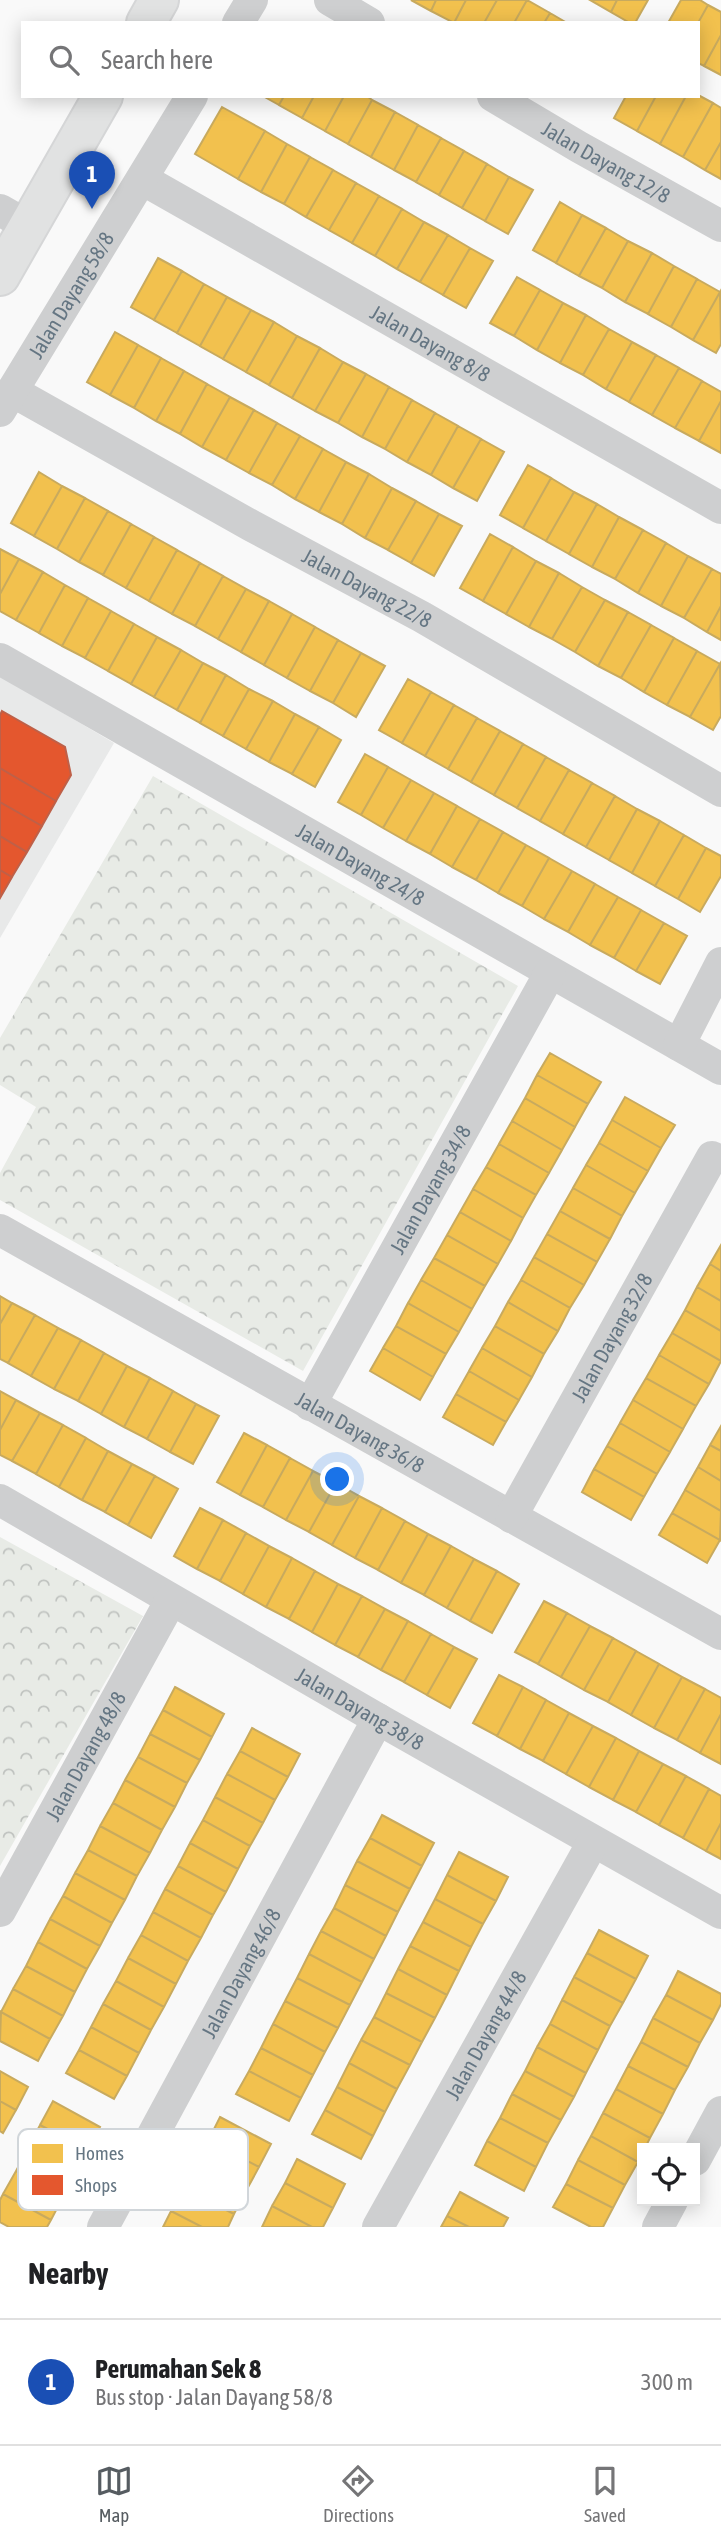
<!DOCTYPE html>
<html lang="en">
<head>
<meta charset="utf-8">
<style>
  body { margin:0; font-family:"Asap Condensed",sans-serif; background:#f6f6f6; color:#202124 }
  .controls { position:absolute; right:21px; bottom:21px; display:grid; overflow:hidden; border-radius:0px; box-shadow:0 4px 18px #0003 }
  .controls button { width:63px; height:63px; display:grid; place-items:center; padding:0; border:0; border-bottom:2px solid #e0e0e0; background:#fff; color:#202124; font:35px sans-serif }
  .you { position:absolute; left:338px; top:1480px; width:24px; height:24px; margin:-18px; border:5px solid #fff; border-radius:50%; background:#1a73e8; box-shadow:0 0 0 10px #1a73e833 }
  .badge { display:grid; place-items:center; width:46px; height:46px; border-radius:50%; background:#565c61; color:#fff; font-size:23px; font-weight:700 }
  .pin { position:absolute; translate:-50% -58px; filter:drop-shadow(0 2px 4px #0008) }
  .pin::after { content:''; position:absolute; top:37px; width:24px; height:21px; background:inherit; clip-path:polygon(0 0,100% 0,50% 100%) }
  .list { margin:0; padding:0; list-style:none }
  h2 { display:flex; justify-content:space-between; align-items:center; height:91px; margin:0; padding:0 28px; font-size:30px }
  h2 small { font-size:23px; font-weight:400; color:#757577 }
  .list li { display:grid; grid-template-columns:46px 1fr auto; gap:21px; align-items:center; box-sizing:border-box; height:126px; padding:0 28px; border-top:2px solid #e0e0e0 }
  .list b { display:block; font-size:26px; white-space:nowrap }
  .list p { margin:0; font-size:23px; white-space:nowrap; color:#757577 }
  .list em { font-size:23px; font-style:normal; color:#757577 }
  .icon { flex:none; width:38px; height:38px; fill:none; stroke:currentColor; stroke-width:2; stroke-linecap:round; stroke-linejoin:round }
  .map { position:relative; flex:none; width:721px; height:2227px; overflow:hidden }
  .search { position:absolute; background:#fff; box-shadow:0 4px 18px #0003; left:21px; right:21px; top:21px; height:77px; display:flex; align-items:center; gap:18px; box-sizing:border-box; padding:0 24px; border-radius:0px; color:#757577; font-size:26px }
  .sheet { height:217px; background:#fff }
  nav { display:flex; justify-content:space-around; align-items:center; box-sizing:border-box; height:98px; border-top:2px solid #e0e0e0; background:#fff; font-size:19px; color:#757577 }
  nav a { display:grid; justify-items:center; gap:4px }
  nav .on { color:#565c61 }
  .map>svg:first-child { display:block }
</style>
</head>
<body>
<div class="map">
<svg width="721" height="2227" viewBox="0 0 721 2227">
  <defs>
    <pattern id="park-crowns" width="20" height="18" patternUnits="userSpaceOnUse" patternTransform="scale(1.75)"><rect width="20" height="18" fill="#e8ebe6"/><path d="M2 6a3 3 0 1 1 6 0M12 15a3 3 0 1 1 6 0" fill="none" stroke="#c0c3c0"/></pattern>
  </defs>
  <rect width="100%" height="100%" fill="#f9f9f9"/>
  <path fill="#e8e9e9" d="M0 676 114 743 0 938Z"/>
  <path fill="url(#park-crowns)" d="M153 776 518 986 303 1371 0 1200V1173L36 1107 0 1085V1038Z
    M0 1537 143 1616 0 1866Z"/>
  <path fill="#f2c14e" stroke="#c8aa5e" stroke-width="2" d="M411 0H436L431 11Z
    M436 0H466L454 23 431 11Z
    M466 0H497L484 23H454Z
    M497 0H527L514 23H484Z
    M527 0 550 13 544 23H514Z
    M590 0H617L611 12Z
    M617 0H648L635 23H630L611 12Z
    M681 0H700L708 5 698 23H668Z
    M708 5 721 12V35L704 66 698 63V23Z
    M550 13 567 23H544Z
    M721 35V75L704 66Z
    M698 95 713 103 683 157 660 144 686 96Z
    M263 96H284L279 105Z
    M284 96H314L302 118 279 105Z
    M314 96H344L325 131 302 118Z
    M344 96H367L372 100 348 144 325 131Z
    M626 96H656L637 131 614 118Z
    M656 96H686L660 144 637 131Z
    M372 100 395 112 371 157 348 144Z
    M713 103 721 108V142L705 170 683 157Z
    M222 107 265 131 238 179 195 154Z
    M395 112 418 125 394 170 371 157Z
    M418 125 441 138 416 182 394 170Z
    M265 131 287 144 261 192 238 179Z
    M441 138 464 151 439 195 416 182Z
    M721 142V179L705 170Z
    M287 144 310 157 284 204 261 192Z
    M464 151 487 164 462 208 439 195Z
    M310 157 333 170 306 217 284 204Z
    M487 164 509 177 485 221 462 208Z
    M333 170 356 183 329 230 306 217Z
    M509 177 533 190 508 234 485 221Z
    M356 183 379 196 352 243 329 230Z
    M379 196 402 209 375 256 352 243Z
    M560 202 582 215 556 263 533 250Z
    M402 209 424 222 397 269 375 256Z
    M582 215 606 228 579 276 556 263Z
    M424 222 448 235 420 282 397 269Z
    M606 228 628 241 602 288 579 276Z
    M448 235 470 248 443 295 420 282Z
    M628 241 652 253 625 302 602 288Z
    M470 248 493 261 466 308 443 295Z
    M652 253 674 266 648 314 625 302Z
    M158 258 182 271 154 320 131 307Z
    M674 266 697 279 671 327 648 314Z
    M182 271 204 284 177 333 154 320Z
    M517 277 540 290 514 336 490 323Z
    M697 279 720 292 693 340 671 327Z
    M204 284 227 297 200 346 177 333Z
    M540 290 563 303 537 350 514 336Z
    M720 292 721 344 716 353 693 340Z
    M227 297 251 310 223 359 200 346Z
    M563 303 586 315 560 363 537 350Z
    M251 310 274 322 246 372 223 359Z
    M586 315 609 329 583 375 560 363Z
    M274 322 297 336 269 385 246 372Z
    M609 329 632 342 606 389 583 375Z
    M115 332 138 345 110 395 87 382Z
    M297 336 320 348 292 398 269 385Z
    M632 342 656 355 629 402 606 389Z
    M138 345 161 358 134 408 110 395Z
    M320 348 343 362 315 411 292 398Z
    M656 355 679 368 652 415 629 402Z
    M161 358 184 371 156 421 134 408Z
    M343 362 366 374 338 423 315 411Z
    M679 368 702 381 675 428 652 415Z
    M184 371 207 384 180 434 156 421Z
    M366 374 389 387 362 437 338 423Z
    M702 381 721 392V401L699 441 675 428Z
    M207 384 230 397 202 447 180 434Z
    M389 387 412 400 385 449 362 437Z
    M230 397 254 410 226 460 202 447Z
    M412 400 435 413 407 462 385 449Z
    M721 401V453L699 441Z
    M254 410 277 423 249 473 226 460Z
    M435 413 458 426 431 475 407 462Z
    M277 423 300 436 272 485 249 473Z
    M458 426 481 439 453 488 431 475Z
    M300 436 323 449 295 499 272 485Z
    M481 439 504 452 477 501 453 488Z
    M323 449 346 462 319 512 295 499Z
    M346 462 369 474 342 524 319 512Z
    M528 465 551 478 523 528 500 515Z
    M39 472 62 486 34 536 11 523Z
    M369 474 392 488 365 538 342 524Z
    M551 478 574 492 546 541 523 528Z
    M62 486 85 498 57 549 34 536Z
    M392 488 416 501 388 550 365 538Z
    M574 492 597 504 569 554 546 541Z
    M85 498 108 511 79 562 57 549Z
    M416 501 439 514 411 563 388 550Z
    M597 504 619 517 592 567 569 554Z
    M108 511 131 524 103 575 79 562Z
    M439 514 462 526 434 576 411 563Z
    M619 517 643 530 615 579 592 567Z
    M131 524 154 537 126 588 103 575Z
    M643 530 666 543 638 593 615 579Z
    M490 534 513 547 483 601 460 588Z
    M154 537 177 550 149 601 126 588Z
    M666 543 688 556 661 606 638 593Z
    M513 547 536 561 506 614 483 601Z
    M0 549 19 559 0 594Z
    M177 550 200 563 172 614 149 601Z
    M688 556 712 569 684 618 661 606Z
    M19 559 43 572 16 620 0 611V594Z
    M536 561 559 573 529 627 506 614Z
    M200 563 223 576 195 626 172 614Z
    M712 569 721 574V606L707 632 684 618Z
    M43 572 65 585 39 633 16 620Z
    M559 573 582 587 552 639 529 627Z
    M223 576 246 589 218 639 195 626Z
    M65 585 88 598 62 646 39 633Z
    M582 587 605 600 575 652 552 639Z
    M246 589 269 601 241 652 218 639Z
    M88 598 111 611 85 658 62 646Z
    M605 600 628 612 598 666 575 652Z
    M269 601 292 614 264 665 241 652Z
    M721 606V640L707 632Z
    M111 611 134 624 108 671 85 658Z
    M628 612 651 625 621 678 598 666Z
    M292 614 315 627 287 678 264 665Z
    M134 624 157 637 131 684 108 671Z
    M651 625 674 638 644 692 621 678Z
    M315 627 338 640 310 691 287 678Z
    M157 637 181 650 154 697 131 684Z
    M674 638 697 651 667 705 644 692Z
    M338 640 361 653 333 703 310 691Z
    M181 650 203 663 177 710 154 697Z
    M697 651 720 664 690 717 667 705Z
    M361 653 385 666 356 717 333 703Z
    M203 663 226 675 200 723 177 710Z
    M720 664 721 716 713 730 690 717Z
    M226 675 249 689 223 736 200 723Z
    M408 679 431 692 402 743 379 730Z
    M249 689 273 701 246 749 223 736Z
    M431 692 454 705 425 756 402 743Z
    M273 701 295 714 269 762 246 749Z
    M454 705 477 718 448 769 425 756Z
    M295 714 319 727 292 774 269 762Z
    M477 718 500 731 471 782 448 769Z
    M319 727 341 740 315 787 292 774Z
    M500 731 523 744 494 795 471 782Z
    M523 744 546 757 517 808 494 795Z
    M365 754 388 767 361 815 338 802Z
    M546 757 569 770 540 821 517 808Z
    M388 767 411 780 383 828 361 815Z
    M569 770 592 783 563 834 540 821Z
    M411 780 434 793 406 841 383 828Z
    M592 783 615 796 586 847 563 834Z
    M434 793 457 806 430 854 406 841Z
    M615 796 637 809 609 860 586 847Z
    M457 806 480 819 452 867 430 854Z
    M637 809 660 821 632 873 609 860Z
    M480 819 503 832 476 880 452 867Z
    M660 821 684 835 655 886 632 873Z
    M503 832 526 845 498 893 476 880Z
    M684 835 706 848 678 899 655 886Z
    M526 845 549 858 522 906 498 893Z
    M706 848 721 856V876L700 912 678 899Z
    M549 858 572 871 544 919 522 906Z
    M572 871 595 884 568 932 544 919Z
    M595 884 618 897 590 945 568 932Z
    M618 897 641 910 614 958 590 945Z
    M641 910 664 923 636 971 614 958Z
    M664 923 687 936 660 984 636 971Z
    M550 1053 601 1082 588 1104 537 1075Z
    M537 1075 588 1104 575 1127 525 1098Z
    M625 1097 675 1125 661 1148 612 1120Z
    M525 1098 575 1127 562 1150 512 1121Z
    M612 1120 661 1148 648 1171 599 1143Z
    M512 1121 562 1150 549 1173 499 1144Z
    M599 1143 648 1171 635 1193 586 1165Z
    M499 1144 549 1173 536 1195 486 1167Z
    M586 1165 635 1193 622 1216 573 1188Z
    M486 1167 536 1195 523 1218 473 1189Z
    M573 1188 622 1216 610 1239 560 1211Z
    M473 1189 523 1218 511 1241 460 1212Z
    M560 1211 610 1239 597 1262 547 1234Z
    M460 1212 511 1241 498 1264 447 1235Z
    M547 1234 597 1262 584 1285 534 1257Z
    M447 1235 498 1264 485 1286 434 1258Z
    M721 1245V1271L710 1264Z
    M534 1257 584 1285 570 1308 521 1280Z
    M434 1258 485 1286 472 1309 421 1280Z
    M710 1264 721 1271V1301L697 1287Z
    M421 1280 472 1309 459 1332 408 1303Z
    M521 1280 570 1308 558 1331 508 1302Z
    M697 1287 721 1301V1331L685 1310Z
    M0 1296 12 1303 0 1324Z
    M508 1302 558 1331 544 1354 495 1326Z
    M12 1303 35 1315 8 1363 0 1359V1324Z
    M408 1303 459 1332 446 1354 396 1326Z
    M685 1310 721 1331V1361L672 1333Z
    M35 1315 58 1328 31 1376 8 1363Z
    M396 1326 446 1354 433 1377 383 1348Z
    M495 1326 544 1354 532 1377 482 1348Z
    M58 1328 81 1340 54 1389 31 1376Z
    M672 1333 721 1361 709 1384 659 1355Z
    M81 1340 104 1353 78 1401 54 1389Z
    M383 1348 433 1377 420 1400 370 1371Z
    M482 1348 532 1377 519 1400 469 1371Z
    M104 1353 127 1366 101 1414 78 1401Z
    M659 1355 709 1384 696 1406 646 1378Z
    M127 1366 150 1378 124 1427 101 1414Z
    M469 1371 519 1400 506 1422 456 1394Z
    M150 1378 173 1391 147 1439 124 1427Z
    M646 1378 696 1406 683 1429 633 1400Z
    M0 1391 16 1400 0 1430Z
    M173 1391 196 1404 170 1452 147 1439Z
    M456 1394 506 1422 493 1445 443 1417Z
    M16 1400 40 1413 12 1461 0 1455V1430Z
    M633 1400 683 1429 670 1452 620 1423Z
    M196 1404 219 1416 193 1464 170 1452Z
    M40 1413 63 1425 36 1474 12 1461Z
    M620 1423 670 1452 657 1474 607 1446Z
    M63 1425 86 1438 59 1487 36 1474Z
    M721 1426V1451L710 1445Z
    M244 1433 267 1445 240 1495 217 1482Z
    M86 1438 108 1451 82 1500 59 1487Z
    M267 1445 290 1458 263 1507 240 1495Z
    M710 1445 721 1451V1481L698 1467Z
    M607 1446 657 1474 644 1497 594 1469Z
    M108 1451 132 1464 105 1512 82 1500Z
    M290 1458 313 1471 286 1520 263 1507Z
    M132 1464 155 1476 128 1525 105 1512Z
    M698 1467 721 1481V1511L685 1490Z
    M594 1469 644 1497 631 1520 582 1492Z
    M313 1471 336 1483 309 1532 286 1520Z
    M155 1476 178 1489 151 1538 128 1525Z
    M336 1483 359 1496 332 1545 309 1532Z
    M685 1490 721 1511 720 1540 672 1513Z
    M359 1496 382 1508 355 1558 332 1545Z
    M200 1508 223 1520 197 1569 174 1556Z
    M382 1508 405 1521 378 1570 355 1558Z
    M672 1513 720 1540 707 1563 659 1535Z
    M223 1520 246 1533 220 1581 197 1569Z
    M405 1521 428 1534 401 1583 378 1570Z
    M246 1533 269 1546 243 1594 220 1581Z
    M428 1534 451 1546 424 1595 401 1583Z
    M269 1546 292 1558 266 1607 243 1594Z
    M451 1546 474 1559 447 1608 424 1595Z
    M292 1558 315 1571 289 1619 266 1607Z
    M474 1559 497 1571 470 1621 447 1608Z
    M315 1571 338 1584 312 1632 289 1619Z
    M497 1571 519 1584 492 1633 470 1621Z
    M338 1584 362 1596 335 1645 312 1632Z
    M362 1596 385 1609 358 1657 335 1645Z
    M544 1601 567 1613 538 1664 515 1652Z
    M385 1609 408 1621 381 1670 358 1657Z
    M567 1613 590 1626 561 1677 538 1664Z
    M408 1621 431 1634 404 1682 381 1670Z
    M590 1626 613 1638 584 1690 561 1677Z
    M431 1634 454 1647 427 1695 404 1682Z
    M613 1638 636 1651 608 1702 584 1690Z
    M454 1647 477 1659 450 1708 427 1695Z
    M636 1651 659 1664 631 1715 608 1702Z
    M659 1664 682 1677 654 1728 631 1715Z
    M499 1675 523 1687 497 1736 473 1723Z
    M682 1677 705 1689 677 1740 654 1728Z
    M175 1687 224 1714 212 1737 163 1710Z
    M523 1687 546 1700 520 1749 497 1736Z
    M705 1689 721 1698V1714L700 1753 677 1740Z
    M546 1700 569 1713 543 1761 520 1749Z
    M163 1710 212 1737 200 1760 150 1734Z
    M569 1713 593 1726 566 1774 543 1761Z
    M721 1714V1764L700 1753Z
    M593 1726 616 1738 589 1787 566 1774Z
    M252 1728 300 1754 288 1777 240 1751Z
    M150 1734 200 1760 187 1783 138 1757Z
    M616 1738 639 1751 613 1800 589 1787Z
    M240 1751 288 1777 275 1800 227 1774Z
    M639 1751 663 1764 636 1812 613 1800Z
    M138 1757 187 1783 175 1807 125 1780Z
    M663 1764 686 1776 659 1825 636 1812Z
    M227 1774 275 1800 263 1823 215 1797Z
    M686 1776 709 1789 683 1838 659 1825Z
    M125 1780 175 1807 162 1830 113 1803Z
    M709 1789 721 1796V1823L706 1851 683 1838Z
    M215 1797 263 1823 250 1846 203 1820Z
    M113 1803 162 1830 150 1853 100 1826Z
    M382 1815 434 1843 422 1866 370 1838Z
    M203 1820 250 1846 238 1869 190 1843Z
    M721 1823V1859L706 1851Z
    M100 1826 150 1853 137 1876 88 1850Z
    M370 1838 422 1866 410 1889 357 1861Z
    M190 1843 238 1869 226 1892 178 1866Z
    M88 1850 137 1876 125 1900 75 1873Z
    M459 1852 508 1877 496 1901 447 1875Z
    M357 1861 410 1889 398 1912 345 1885Z
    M178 1866 226 1892 213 1915 165 1889Z
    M75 1873 125 1900 112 1923 63 1896Z
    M447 1875 496 1901 483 1924 435 1899Z
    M345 1885 398 1912 386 1936 334 1908Z
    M165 1889 213 1915 201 1938 153 1912Z
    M63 1896 112 1923 100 1946 50 1919Z
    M435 1899 483 1924 471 1947 423 1922Z
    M334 1908 386 1936 374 1959 321 1931Z
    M153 1912 201 1938 188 1961 141 1935Z
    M50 1919 100 1946 87 1969 38 1942Z
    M423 1922 471 1947 459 1971 410 1946Z
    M599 1930 648 1956 636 1979 587 1953Z
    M321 1931 374 1959 362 1982 309 1954Z
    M141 1935 188 1961 176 1984 128 1958Z
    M38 1942 87 1969 75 1992 26 1966Z
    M410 1946 459 1971 447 1995 398 1969Z
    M587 1953 636 1979 623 2003 574 1977Z
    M309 1954 362 1982 350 2005 297 1978Z
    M128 1958 176 1984 164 2007 116 1981Z
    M26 1966 75 1992 63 2016 13 1989Z
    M398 1969 447 1995 435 2018 386 1993Z
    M678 1971 721 1994V2004L713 2020 666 1995Z
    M574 1977 623 2003 610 2026 562 2000Z
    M297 1978 350 2005 338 2028 285 2001Z
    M116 1981 164 2007 151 2030 103 2004Z
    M13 1989 63 2016 50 2039 1 2012Z
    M386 1993 435 2018 422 2042 374 2017Z
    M666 1995 713 2020 700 2043 653 2018Z
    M562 2000 610 2026 598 2050 550 2024Z
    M285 2001 338 2028 325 2052 273 2024Z
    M103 2004 151 2030 139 2053 91 2027Z
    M1 2012 50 2039 38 2061 0 2041Z
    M374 2017 422 2042 410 2065 361 2040Z
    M653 2018 700 2043 688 2067 641 2042Z
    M273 2024 325 2052 313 2075 261 2048Z
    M550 2024 598 2050 586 2073 537 2047Z
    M91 2027 139 2053 127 2076 79 2050Z
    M361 2040 410 2065 397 2089 349 2063Z
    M641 2042 688 2067 675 2090 628 2066Z
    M537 2047 586 2073 574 2097 525 2071Z
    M261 2048 313 2075 301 2098 249 2071Z
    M79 2050 127 2076 114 2099 66 2073Z
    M349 2063 397 2089 385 2112 337 2087Z
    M628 2066 675 2090 663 2114 616 2089Z
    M0 2071 28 2087 16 2110 0 2101Z
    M249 2071 301 2098 289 2121 236 2094Z
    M525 2071 574 2097 561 2120 512 2094Z
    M337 2087 385 2112 373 2136 325 2110Z
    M616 2089 663 2114 650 2138 603 2113Z
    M512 2094 561 2120 548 2143 500 2118Z
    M0 2101 16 2110 3 2133 0 2131Z
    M53 2101 100 2127 88 2150 40 2125Z
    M325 2110 373 2136 361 2159 312 2134Z
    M603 2113 650 2138 645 2148H642L638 2162 591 2136Z
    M220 2117 271 2144 259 2167 208 2141Z
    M500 2118 548 2143 536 2167 487 2141Z
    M40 2125 88 2150 76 2173 28 2148Z
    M591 2136 638 2162 625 2185 578 2160Z
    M208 2141 259 2167 246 2191 196 2164Z
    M487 2141 536 2167 524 2191 475 2165Z
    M28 2148 76 2173 63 2197 16 2171Z
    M297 2159 345 2184 333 2208 285 2183Z
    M578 2160 625 2185 613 2208 566 2184Z
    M196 2164 246 2191 234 2214 183 2188Z
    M16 2171 63 2197 51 2220 3 2194Z
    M285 2183 333 2208 323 2227H312L272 2206Z
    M566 2184 613 2208 603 2227H591L553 2207Z
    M183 2188 234 2214 228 2227H202L171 2211Z
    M460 2192 508 2218 503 2227H469L447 2216Z
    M3 2194 51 2220 47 2227H9L0 2222V2200Z
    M272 2206 312 2227H262Z
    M171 2211 202 2227H163Z
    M447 2216 469 2227H441Z"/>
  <path fill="#e4572e" stroke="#be6048" stroke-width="2" d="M2 711 65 747 71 775 56 801 0 768V715Z
    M0 768 56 801 42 826 0 802Z
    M0 802 42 826 27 852 0 836Z
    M0 836 27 852 12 877 0 870Z
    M0 870 12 877 0 898Z"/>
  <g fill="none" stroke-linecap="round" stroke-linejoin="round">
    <defs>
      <path id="secondary" d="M146 23 159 0
        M0 276 103 96"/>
    </defs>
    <use href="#secondary" stroke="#d5d6d7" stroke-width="42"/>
    <g stroke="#cecfd0" stroke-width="32">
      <path d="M330 0 369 23"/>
      <path d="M238 23 252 0"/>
      <path id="s1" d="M493 96 579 147 721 226"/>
      <path id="s2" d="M142 179 721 508"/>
      <path d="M0 210 28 226"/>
      <path id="s3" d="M12 391 252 526 422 617 721 791"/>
      <path id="s4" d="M0 411 192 96"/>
      <path id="s5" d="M0 659 721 1069"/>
      <path d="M679 1045 721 963"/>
      <path id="s6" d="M0 1230 721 1634"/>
      <path id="s7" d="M310 1405 550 973"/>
      <path id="s8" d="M0 1500 378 1719 721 1913"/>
      <path id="s9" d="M511 1517 712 1157"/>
      <path id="s10" d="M0 1911 171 1600"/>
      <path d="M695 2160 721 2112"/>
      <path id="s11" d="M103 2227 378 1719"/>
      <path id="s12" d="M378 2227 593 1842"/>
      <path d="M658 2227 672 2201"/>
    </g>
    <use href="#secondary" stroke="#e1e2e2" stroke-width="38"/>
  </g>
  <g text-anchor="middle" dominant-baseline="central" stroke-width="7" stroke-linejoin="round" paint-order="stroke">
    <g font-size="21" fill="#657683" stroke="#fff">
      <text stroke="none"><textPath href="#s1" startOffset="131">Jalan Dayang 12/8</textPath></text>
      <text stroke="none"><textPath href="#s4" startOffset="136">Jalan Dayang 58/8</textPath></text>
      <text stroke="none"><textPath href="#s2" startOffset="332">Jalan Dayang 8/8</textPath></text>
      <text stroke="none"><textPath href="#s3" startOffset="406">Jalan Dayang 22/8</textPath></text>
      <text stroke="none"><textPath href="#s5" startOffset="415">Jalan Dayang 24/8</textPath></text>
      <text stroke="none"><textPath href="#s7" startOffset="247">Jalan Dayang 34/8</textPath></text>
      <text stroke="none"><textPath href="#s9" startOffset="206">Jalan Dayang 32/8</textPath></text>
      <text stroke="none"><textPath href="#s6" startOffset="413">Jalan Dayang 36/8</textPath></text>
      <text stroke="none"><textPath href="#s8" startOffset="416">Jalan Dayang 38/8</textPath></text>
      <text stroke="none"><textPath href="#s10" startOffset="177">Jalan Dayang 48/8</textPath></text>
      <text stroke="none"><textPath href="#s11" startOffset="289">Jalan Dayang 46/8</textPath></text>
      <text stroke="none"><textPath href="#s12" startOffset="220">Jalan Dayang 44/8</textPath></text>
    </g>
  </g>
  <rect x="18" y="2129" width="230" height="81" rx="10" fill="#fff" stroke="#d1d6da" stroke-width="2"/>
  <rect x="32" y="2144" width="31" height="19" fill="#f2c14e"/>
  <rect x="32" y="2175" width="31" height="20" fill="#e4572e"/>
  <g font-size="19" fill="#657683">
    <text x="75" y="2160">Homes</text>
    <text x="75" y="2192">Shops</text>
  </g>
</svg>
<div class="controls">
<button><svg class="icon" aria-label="locate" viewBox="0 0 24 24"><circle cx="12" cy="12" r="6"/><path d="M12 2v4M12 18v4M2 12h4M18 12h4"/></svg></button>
</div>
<div class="you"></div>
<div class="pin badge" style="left:92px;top:209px;background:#1a4fb4">1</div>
<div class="search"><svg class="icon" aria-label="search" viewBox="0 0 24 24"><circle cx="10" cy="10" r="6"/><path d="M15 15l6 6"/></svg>Search here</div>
</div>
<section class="sheet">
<h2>Nearby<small></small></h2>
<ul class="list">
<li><span class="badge" style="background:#1a4fb4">1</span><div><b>Perumahan Sek 8</b><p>Bus stop · Jalan Dayang 58/8</p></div><em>300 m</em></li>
</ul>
</section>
<nav>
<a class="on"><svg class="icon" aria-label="map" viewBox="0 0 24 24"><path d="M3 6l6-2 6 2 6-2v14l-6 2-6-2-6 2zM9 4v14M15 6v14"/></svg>Map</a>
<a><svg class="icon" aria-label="directions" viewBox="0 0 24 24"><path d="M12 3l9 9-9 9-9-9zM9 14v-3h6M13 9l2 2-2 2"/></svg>Directions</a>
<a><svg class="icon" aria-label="saved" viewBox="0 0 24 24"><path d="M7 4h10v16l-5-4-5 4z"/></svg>Saved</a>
</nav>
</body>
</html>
